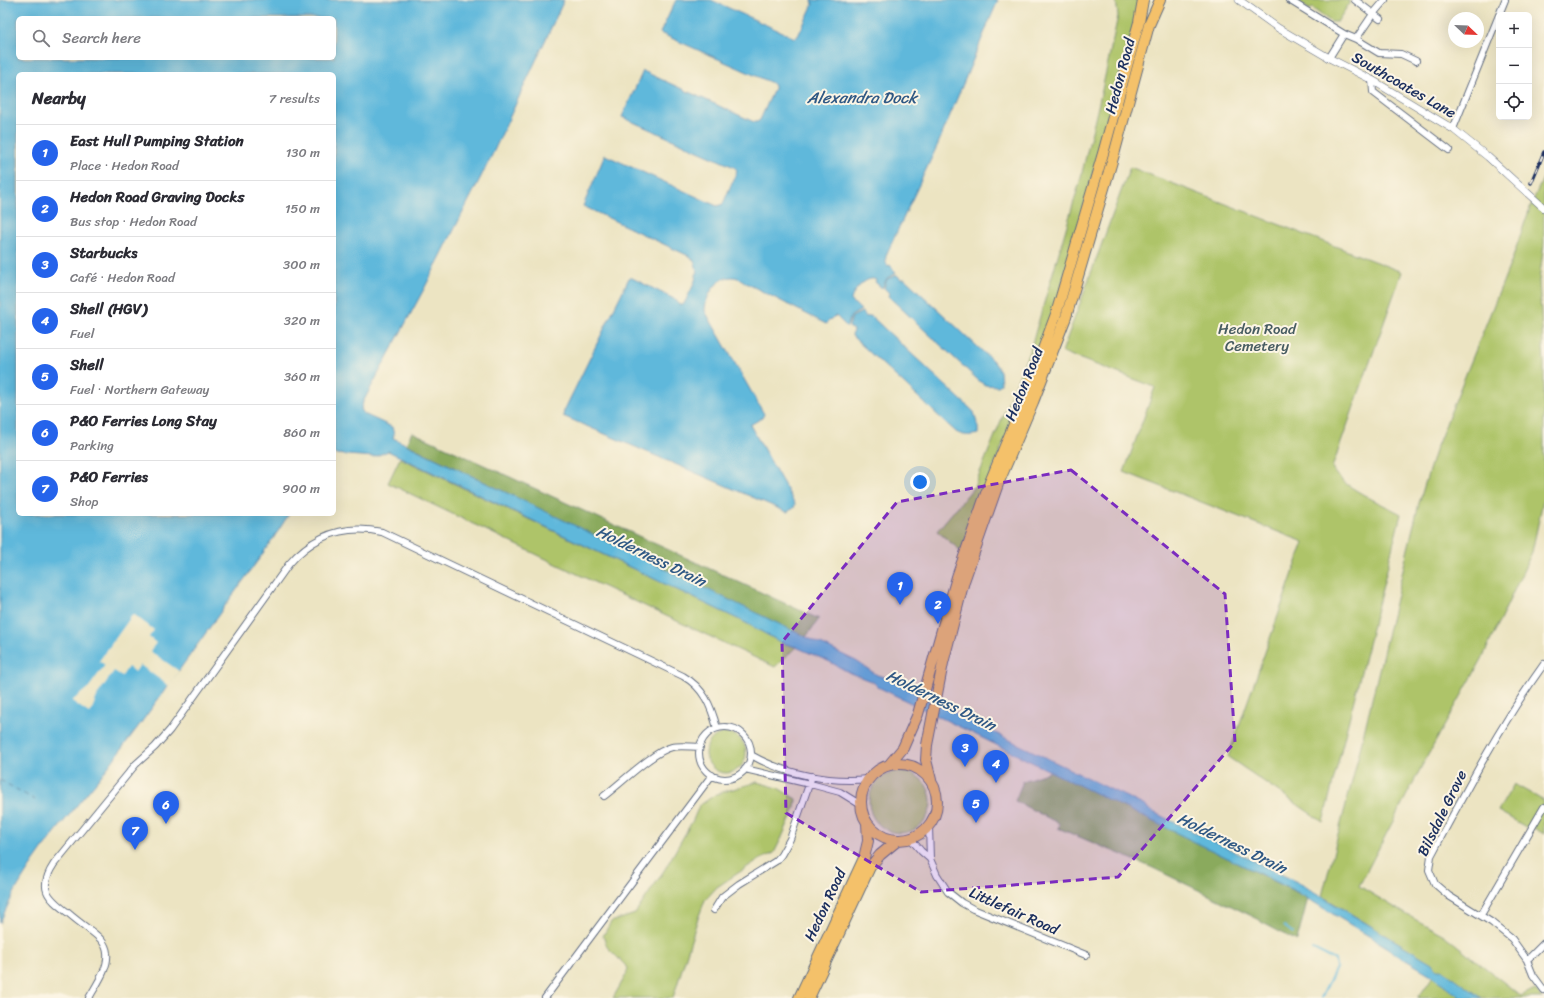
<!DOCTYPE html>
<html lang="en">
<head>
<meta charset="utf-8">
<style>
  body { margin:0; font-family:Sriracha,sans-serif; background:#f2f2f3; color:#2b2b33 }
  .controls { position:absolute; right:12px; top:12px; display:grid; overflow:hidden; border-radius:6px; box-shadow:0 4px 16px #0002 }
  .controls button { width:36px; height:36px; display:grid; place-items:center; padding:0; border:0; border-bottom:1px solid #e1e1e2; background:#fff; color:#2b2b33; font:20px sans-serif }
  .compass { position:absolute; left:1448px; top:12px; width:36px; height:36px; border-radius:50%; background:#fff; box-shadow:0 4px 16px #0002; rotate:113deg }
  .you { position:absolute; left:920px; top:482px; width:14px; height:14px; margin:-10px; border:3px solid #fff; border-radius:50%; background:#1a73e8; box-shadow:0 0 0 6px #1a73e833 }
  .badge { display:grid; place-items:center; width:26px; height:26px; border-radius:50%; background:#2563eb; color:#fff; font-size:13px; font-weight:700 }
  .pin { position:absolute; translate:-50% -33px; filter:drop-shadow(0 1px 2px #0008) }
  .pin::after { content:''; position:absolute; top:21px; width:14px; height:12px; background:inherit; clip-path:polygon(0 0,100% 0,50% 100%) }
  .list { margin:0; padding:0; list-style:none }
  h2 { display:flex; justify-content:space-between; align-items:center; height:52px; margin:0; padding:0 16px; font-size:17px }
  h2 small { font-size:13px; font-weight:400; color:#7c7c81 }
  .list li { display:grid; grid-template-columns:26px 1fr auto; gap:12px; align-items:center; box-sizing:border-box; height:56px; padding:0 16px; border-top:1px solid #e1e1e2 }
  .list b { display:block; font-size:15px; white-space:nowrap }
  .list p { margin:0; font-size:13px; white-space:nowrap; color:#7c7c81 }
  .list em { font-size:13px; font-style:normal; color:#7c7c81 }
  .icon { flex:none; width:22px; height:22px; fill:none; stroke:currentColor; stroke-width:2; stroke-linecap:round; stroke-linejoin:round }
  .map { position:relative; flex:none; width:1544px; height:998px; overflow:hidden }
  .search { position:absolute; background:#fff; box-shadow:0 4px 16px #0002; left:16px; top:16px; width:320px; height:44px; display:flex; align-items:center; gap:10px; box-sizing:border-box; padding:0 14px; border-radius:6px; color:#7c7c81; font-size:15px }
  .panel { position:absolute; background:#fff; box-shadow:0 4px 16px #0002; left:16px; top:72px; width:320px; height:444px; border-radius:6px }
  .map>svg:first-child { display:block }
</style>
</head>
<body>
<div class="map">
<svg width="1544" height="998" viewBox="0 0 1544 998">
  <rect width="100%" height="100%" fill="#fcf5e5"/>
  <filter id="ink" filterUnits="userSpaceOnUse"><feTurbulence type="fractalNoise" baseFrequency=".025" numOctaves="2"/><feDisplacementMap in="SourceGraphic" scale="8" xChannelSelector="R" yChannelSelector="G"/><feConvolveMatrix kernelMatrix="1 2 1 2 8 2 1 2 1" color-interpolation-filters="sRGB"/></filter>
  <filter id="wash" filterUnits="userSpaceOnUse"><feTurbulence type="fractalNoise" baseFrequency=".012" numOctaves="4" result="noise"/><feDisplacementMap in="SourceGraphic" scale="16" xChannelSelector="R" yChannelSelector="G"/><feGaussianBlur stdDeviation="0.9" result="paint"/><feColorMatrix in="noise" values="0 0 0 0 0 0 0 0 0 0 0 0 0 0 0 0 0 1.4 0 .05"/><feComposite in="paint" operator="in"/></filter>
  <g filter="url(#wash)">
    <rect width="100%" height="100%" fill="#ece4c2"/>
    <path fill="#aec469" stroke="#647a64" d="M1116 0H1141L1054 313 961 551 937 531 974 487 1031 347 1080 181 1102 90 1118 16Z
      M1295 0H1349V4L1337 22H1331L1312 8 1310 10Z
      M1130 167 1402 272 1332 468C1339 486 1383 504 1401 514L1323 822 1228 757 1304 542 1124 472 1155 387 1062 352Z
      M1544 176V244L1539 281 1544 362V496L1532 552 1482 659 1424 762 1359 886 1409 916 1444 935 1521 996 1535 989 1543 998H1482L1433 966 1431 963 1322 896 1355 770 1419 503 1435 451 1511 262 1531 205Z
      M400 458 669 586 746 623 782 643 796 647 775 667 596 583 388 483Z
      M706 753a20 20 0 1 1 40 0a20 20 0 1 1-40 0Z
      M869 802a31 31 0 1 1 62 0a31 31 0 1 1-62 0Z
      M757 782 778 788 796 799 795 808 782 837 774 853 755 862 717 887 705 900 697 921 673 998H613L626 975 628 968 607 947 603 936 611 922 635 914 665 869 693 820 699 806 716 794Z
      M1514 784 1544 801V834L1532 827 1531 830 1498 811Z
      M1433 976 1461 998H1418Z"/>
    <path fill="#8aaa5d" stroke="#526c5e" d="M412 432 819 619 806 637 776 624 406 444Z
      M1052 771 1308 898 1297 941 1261 922 1260 920 1153 868 1058 828 1060 824 1015 801 1023 781Z"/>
    <path fill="#5eb8db" stroke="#3c749c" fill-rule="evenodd" d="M0 0H564L493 153 424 289 363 402 361 409 364 414 392 427 394 435 393 438 856 661 877 675 887 678 977 724 1145 806 1151 811 1301 884 1432 963C1434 967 1438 970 1442 969L1482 998H1461L1433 976 1392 952 1390 949 1297 892 878 687 873 682 850 673 830 662 796 647 782 643 746 623 669 586 388 451 374 457 334 454V74H18V514H289C270 545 248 574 227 603 188 658 149 713 108 767 69 817 24 863 0 923ZM18 18H334V58H18Z
      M676 0H711L795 38 798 36 813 4 812 0H998L938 144 887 253C885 258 885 262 888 266L890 265 896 273 887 278 882 288 875 282 876 280C867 274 851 293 851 301L853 304 854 303 861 310 851 316 847 327 836 316 833 317 826 324 746 283C726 265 705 291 705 311L764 414 762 418 750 425 795 504 794 508 787 512 563 416 564 411 629 278H632L676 300 679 305H681L684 304C691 289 704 272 691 257L583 206 605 155 717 206 723 204 736 173 737 170 734 167 622 117 643 71 754 122H757L760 120 774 89V86L772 83 660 33Z
      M897 275 901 279H905L994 362 1000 371 1001 384 998 386 985 385 978 380 888 296 889 293 884 288 887 279Z
      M862 312 866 317 871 316 974 412 978 427V434C970 436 963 436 956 432L852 336 853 330 849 327 852 317Z"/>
    <path fill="#ece4c2" d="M133 614 154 630 149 637 156 643 150 651 179 671 169 686 140 665 135 672 128 667 122 676 114 671 98 694 90 714 72 701 89 687 105 665 99 661Z"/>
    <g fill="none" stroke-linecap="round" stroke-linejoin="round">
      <path stroke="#5eb8db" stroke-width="2" d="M1284 926 1293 933
        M1313 949 1335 960 1336 968 1321 998"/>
      <path stroke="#2f5884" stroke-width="1" stroke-dasharray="5 4" stroke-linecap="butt" d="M0 780 35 800"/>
    </g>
  </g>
  <g filter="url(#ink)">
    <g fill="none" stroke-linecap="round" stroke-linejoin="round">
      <defs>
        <path id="minor" d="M1289 0 1344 34 1356 39 1379 53 1401 54 1416 61
          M1355 0 1380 19
          M1356 39 1373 14 1385 0
          M1329 58 1344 34
          M1372 80 1373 92 1449 150
          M1453 129 1505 0
          M1544 664C1501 724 1466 790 1431 856L1429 870 1435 884 1449 896 1491 922 1512 939 1527 960 1533 975 1544 990
          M699 753a26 26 0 1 1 52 0a26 26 0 1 1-52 0Z
          M751 755C784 774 830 783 868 779
          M745 769 814 785 840 792 861 805
          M604 796C620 784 654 751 672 747 681 745 691 747 700 747
          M929 826 930 859 937 875 948 892 962 903 973 909 1086 955
          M910 838 921 851 930 859
          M714 910 722 897 739 884 776 861 781 855 790 839 812 776
          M1481 915 1544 807
          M1527 960 1544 943
          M89 998C96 985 109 968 107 953 106 943 99 937 91 931 83 925 75 919 67 912 47 897 38 888 54 864L136 764 155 747 170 730 289 564C314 535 344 524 382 532L683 676C704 688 711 706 717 728
          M545 998 712 775"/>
        <path id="tertiary" d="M1239 0 1278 28 1329 58 1372 80 1453 129 1488 157 1544 208"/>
        <path id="trunk" d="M861 802a38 38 0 1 1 76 0a38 38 0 1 1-76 0Z
          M889 765 903 748 918 714 957 577 990 482 1025 398 1056 314 1104 150 1139 22 1143 0
          M931 780 926 760 927 745 943 663 964 581 998 484 1033 402 1066 317 1115 151 1149 25 1160 0
          M799 998 864 858 868 841 867 823
          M809 998 870 867 880 855 897 841"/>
      </defs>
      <use href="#minor" stroke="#646e81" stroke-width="8"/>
      <use href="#tertiary" stroke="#646e81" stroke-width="8"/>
      <use href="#trunk" stroke="#646e81" stroke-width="12"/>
      <use href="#minor" stroke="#fff" stroke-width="6"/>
      <use href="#tertiary" stroke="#fff" stroke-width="7"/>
      <use href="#trunk" stroke="#f4c16a" stroke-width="10"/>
      <defs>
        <path id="rail" d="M1531 183 1544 152"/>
      </defs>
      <use href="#rail" stroke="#1b2f5e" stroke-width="3.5"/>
      <use href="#rail" stroke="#fcf5e5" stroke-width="2" stroke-dasharray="6" stroke-linecap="butt"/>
    </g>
  </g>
  <path fill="#7b2cbf" fill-opacity="0.2" stroke="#7b2cbf" stroke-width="3" stroke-dasharray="8 5" stroke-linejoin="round" d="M1071 470 1225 594 1235 742 1118 877 921 892 786 813 782 642 897 502Z"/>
  <g text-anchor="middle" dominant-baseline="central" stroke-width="4" stroke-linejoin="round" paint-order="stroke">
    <g font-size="15" fill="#1b2f5e" stroke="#fcf5e5">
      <text transform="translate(1120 76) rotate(-75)">Hedon Road</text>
      <text transform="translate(1404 85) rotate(30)">Southcoates Lane</text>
      <text transform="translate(1024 384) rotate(-68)">Hedon Road</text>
      <text transform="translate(1442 813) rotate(-64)">Bilsdale Grove</text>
      <text transform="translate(825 905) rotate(-65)">Hedon Road</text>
      <text transform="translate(1014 911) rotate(24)">Littlefair Road</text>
    </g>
    <g font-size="15" fill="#475c61" stroke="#fcf5e5">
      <text x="1257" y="329">Hedon Road<tspan x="1257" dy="17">Cemetery</tspan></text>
    </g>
    <g font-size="16" font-style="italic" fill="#2f5884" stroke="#fcf5e5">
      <text x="862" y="97">Alexandra Dock</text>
      <text transform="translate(651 556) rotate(26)">Holderness Drain</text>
      <text transform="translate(941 700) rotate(26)">Holderness Drain</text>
      <text transform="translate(1232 843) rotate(26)">Holderness Drain</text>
    </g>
  </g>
</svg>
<div class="controls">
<button>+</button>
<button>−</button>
<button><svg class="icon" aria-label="locate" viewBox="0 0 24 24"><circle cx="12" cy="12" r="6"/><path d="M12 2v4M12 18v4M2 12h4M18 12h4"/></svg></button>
</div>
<svg class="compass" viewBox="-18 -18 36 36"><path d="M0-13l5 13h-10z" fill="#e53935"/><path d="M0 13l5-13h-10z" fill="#7c7c81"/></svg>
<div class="you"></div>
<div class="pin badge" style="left:900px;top:605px">1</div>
<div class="pin badge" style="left:938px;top:624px">2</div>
<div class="pin badge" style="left:965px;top:767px">3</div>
<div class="pin badge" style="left:996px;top:783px">4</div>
<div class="pin badge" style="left:976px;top:823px">5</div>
<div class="pin badge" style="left:166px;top:824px">6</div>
<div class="pin badge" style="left:135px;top:850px">7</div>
<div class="search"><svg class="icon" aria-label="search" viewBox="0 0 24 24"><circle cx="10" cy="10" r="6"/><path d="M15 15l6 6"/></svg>Search here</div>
<section class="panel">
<h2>Nearby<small>7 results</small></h2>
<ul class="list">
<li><span class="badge">1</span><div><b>East Hull Pumping Station</b><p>Place · Hedon Road</p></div><em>130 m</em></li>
<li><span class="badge">2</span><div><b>Hedon Road Graving Docks</b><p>Bus stop · Hedon Road</p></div><em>150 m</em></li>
<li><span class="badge">3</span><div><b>Starbucks</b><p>Café · Hedon Road</p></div><em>300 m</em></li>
<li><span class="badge">4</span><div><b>Shell (HGV)</b><p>Fuel</p></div><em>320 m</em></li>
<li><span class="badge">5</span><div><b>Shell</b><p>Fuel · Northern Gateway</p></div><em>360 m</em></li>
<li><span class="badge">6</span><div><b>P&amp;O Ferries Long Stay</b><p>Parking</p></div><em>860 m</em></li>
<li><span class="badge">7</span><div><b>P&amp;O Ferries</b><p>Shop</p></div><em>900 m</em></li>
</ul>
</section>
</div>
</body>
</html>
